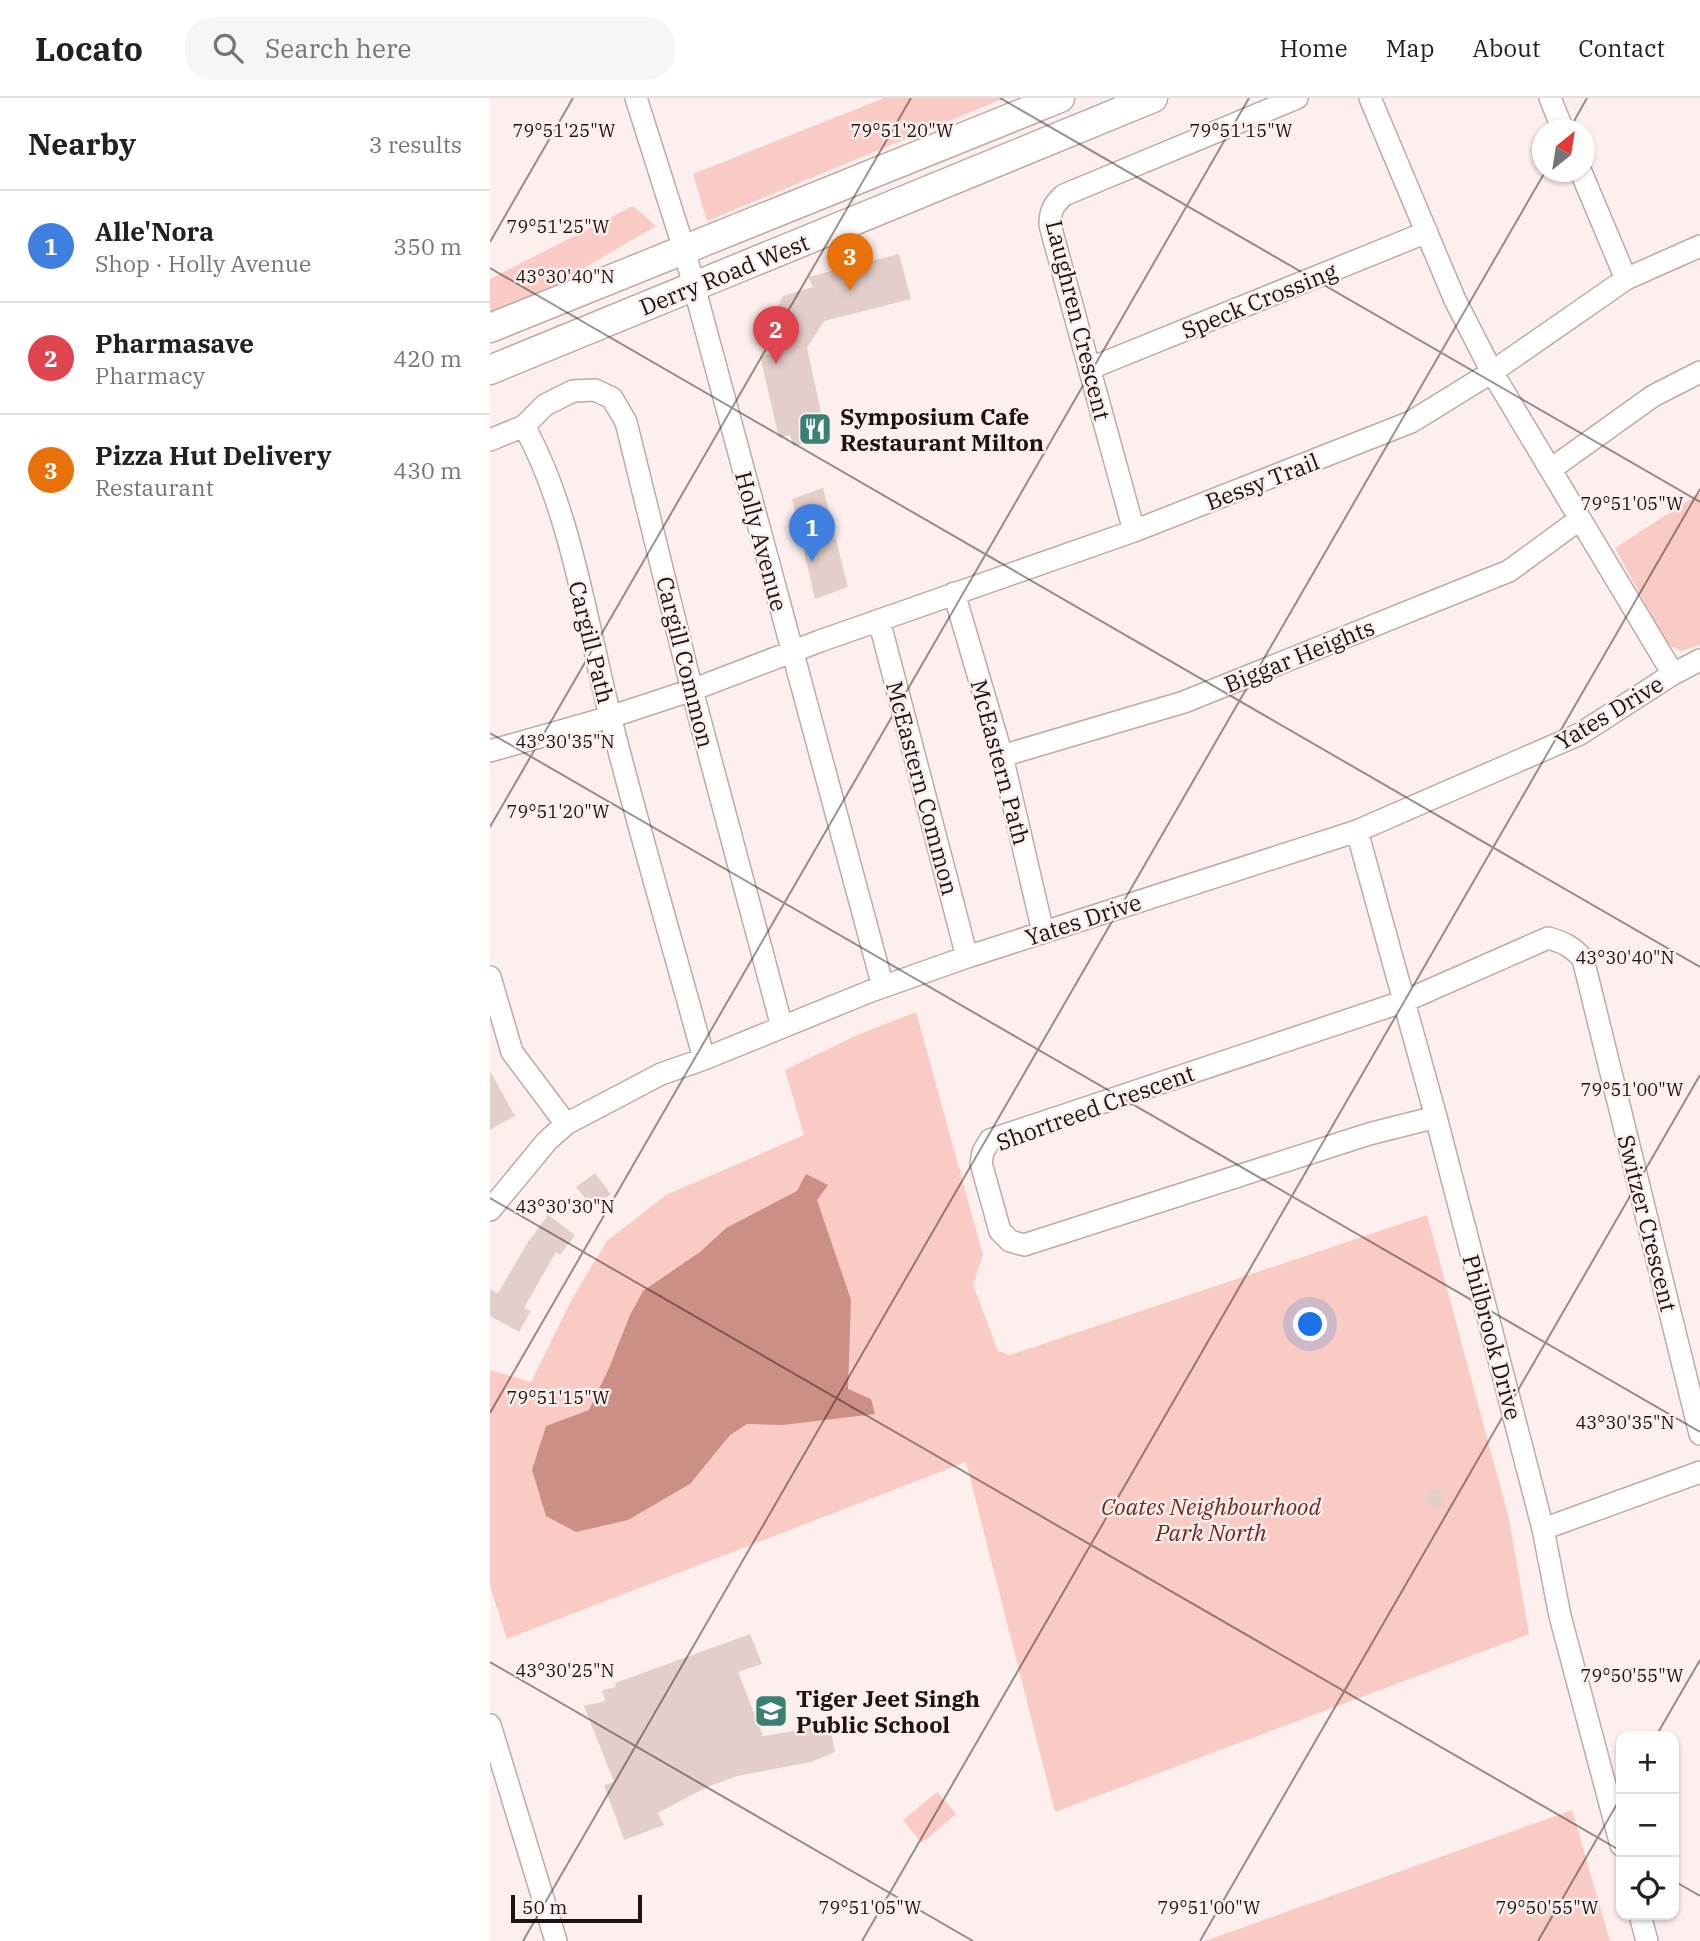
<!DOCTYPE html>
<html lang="en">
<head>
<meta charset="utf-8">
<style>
  body { margin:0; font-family:"IBM Plex Serif",serif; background:#f6f6f6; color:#202124 }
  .controls { position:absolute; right:21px; bottom:21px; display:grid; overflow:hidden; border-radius:14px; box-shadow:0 2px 5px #0004 }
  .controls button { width:63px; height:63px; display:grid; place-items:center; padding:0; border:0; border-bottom:2px solid #e0e0e0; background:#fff; color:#202124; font:35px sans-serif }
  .compass { position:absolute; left:1042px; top:21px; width:63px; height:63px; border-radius:50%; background:#fff; box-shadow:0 2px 5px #0004; rotate:30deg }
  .scale { position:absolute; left:21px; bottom:18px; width:131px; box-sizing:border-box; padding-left:7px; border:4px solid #1c1413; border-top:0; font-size:19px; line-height:24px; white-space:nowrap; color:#1c1413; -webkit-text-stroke:5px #fcefed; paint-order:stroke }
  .you { position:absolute; left:821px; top:1227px; width:24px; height:24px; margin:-18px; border:5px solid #fff; border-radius:50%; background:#1a73e8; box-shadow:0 0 0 10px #1a73e833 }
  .badge { display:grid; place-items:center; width:46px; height:46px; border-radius:50%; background:#3c8073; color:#fff; font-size:23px; font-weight:700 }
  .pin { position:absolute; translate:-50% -58px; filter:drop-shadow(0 2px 4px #0008) }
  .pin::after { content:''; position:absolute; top:37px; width:24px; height:21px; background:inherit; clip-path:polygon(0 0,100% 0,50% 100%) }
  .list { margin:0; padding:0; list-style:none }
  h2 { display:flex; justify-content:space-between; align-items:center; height:91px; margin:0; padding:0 28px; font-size:30px }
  h2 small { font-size:23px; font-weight:400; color:#757577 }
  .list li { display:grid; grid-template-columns:46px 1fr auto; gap:21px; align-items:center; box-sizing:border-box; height:112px; padding:0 28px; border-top:2px solid #e0e0e0 }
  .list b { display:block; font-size:26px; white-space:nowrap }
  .list p { margin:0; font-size:23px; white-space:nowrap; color:#757577 }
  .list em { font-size:23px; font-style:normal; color:#757577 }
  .icon { flex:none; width:38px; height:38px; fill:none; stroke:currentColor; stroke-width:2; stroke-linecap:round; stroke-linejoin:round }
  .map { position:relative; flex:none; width:1210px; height:1843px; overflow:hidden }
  header { display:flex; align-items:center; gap:42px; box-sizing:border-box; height:98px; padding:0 35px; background:#fff; border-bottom:2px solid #e0e0e0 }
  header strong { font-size:33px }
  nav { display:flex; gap:38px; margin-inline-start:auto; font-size:24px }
  .search { width:490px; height:63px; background:#f6f6f6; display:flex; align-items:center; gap:18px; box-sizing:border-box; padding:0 24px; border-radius:28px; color:#757577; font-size:26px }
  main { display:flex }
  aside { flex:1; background:#fff }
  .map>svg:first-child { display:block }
</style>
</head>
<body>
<header>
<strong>Locato</strong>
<div class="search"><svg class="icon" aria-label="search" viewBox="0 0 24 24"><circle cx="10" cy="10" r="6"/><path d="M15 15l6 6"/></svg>Search here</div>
<nav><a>Home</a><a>Map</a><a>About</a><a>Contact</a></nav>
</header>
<main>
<aside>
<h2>Nearby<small>3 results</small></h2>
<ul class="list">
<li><span class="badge" style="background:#3f7fe0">1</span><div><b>Alle'Nora</b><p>Shop · Holly Avenue</p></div><em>350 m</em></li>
<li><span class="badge" style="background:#e0444e">2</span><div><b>Pharmasave</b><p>Pharmacy</p></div><em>420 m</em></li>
<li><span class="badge" style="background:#e8710a">3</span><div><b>Pizza Hut Delivery</b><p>Restaurant</p></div><em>430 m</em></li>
</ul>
</aside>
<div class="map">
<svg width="1210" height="1843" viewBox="0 0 1210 1843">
  <rect width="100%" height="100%" fill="#fcefed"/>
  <path fill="#f9cbc4" d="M394 0H515L217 123 203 76Z
    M143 108 166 128 0 225V181Z
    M1210 395V547L1191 553 1177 546 1125 450Z
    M426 914 493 1157 483 1187 508 1253 520 1257 937 1117 1019 1421 1039 1536 565 1714 476 1364 17 1541 0 1488V1272L41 1284 83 1199 117 1143 176 1097 314 1037 295 972 367 937Z
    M447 1694 466 1716 432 1745 413 1722Z
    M1082 1712 1120 1843H715Z"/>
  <path fill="#cc8f86" d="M316 1076 338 1087 327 1102 361 1202 358 1291 381 1301 385 1316 293 1327 257 1326 240 1337 200 1386 138 1422 86 1434 56 1418 42 1372 56 1328 99 1312 119 1270 140 1217 153 1193 210 1154 236 1130 307 1093Z"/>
  <path fill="#e3ceca" d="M409 156 421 201 334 223 317 250 337 341 303 348 300 337 289 340 270 258 281 256 276 231 293 198 323 189 318 179Z
    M333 390 358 489 325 501 302 401Z
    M0 973 25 1018 0 1032Z
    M105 1075 121 1096 103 1110 86 1089Z
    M58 1117 85 1137 70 1157 66 1154 34 1210 41 1213 29 1234 0 1218V1191L8 1195 38 1144Z
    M941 1390 956 1396 950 1411 935 1406Z
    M260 1536 272 1566 248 1574 273 1638 317 1631 339 1623 345 1654 321 1664 247 1678 217 1689 168 1715 174 1727 134 1742 114 1687 124 1684 94 1608 115 1603 112 1592 126 1589 125 1585Z"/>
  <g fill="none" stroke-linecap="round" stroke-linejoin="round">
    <defs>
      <path id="minor" d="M146 0 194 151 393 889
        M880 0 965 202 1002 274 1183 576
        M1060 0 1073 32
        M1091 74 1136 181
        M601 270 937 134
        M34 328C80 410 97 526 120 618 149 733 183 847 214 961
        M0 342 34 328 55 307 83 293 105 292 122 300 136 324 202 592 292 929
        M1061 371 1163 298 1210 274
        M644 433 560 127C560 113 563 107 574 97L807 0
        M464 495 512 658 553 834
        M389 522 477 859
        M0 653 120 619 202 592 330 543 644 433 921 324 1002 274 1136 181 1210 148
        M512 658 694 604 1019 473 1090 421
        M867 733 946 1019 1053 1431 1070 1518 1131 1747
        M0 879 22 954 76 1026
        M946 1019 879 1036 534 1147 520 1143 510 1133 491 1065 493 1054 500 1042 915 903 1058 840C1073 844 1083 849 1093 861L1210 1336
        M0 1112 57 1043 76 1026 171 976 214 961 381 893 477 859 867 733 1090 636 1183 576 1210 562
        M1053 1431 1210 1374
        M0 1627 66 1843
        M1150 1817 1157 1843"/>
      <path id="major" d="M0 230 570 0
        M0 272 663 0"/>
    </defs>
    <use href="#minor" stroke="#beaaa6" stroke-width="24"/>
    <use href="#major" stroke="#beaaa6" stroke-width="31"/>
    <use href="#minor" stroke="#fff" stroke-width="21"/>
    <use href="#major" stroke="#fff" stroke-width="28"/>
  </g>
  <path fill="none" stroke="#1c1413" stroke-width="2" stroke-opacity="0.45" d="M510 0 1210 404M1079 32 1097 0M0 144 83 0M0 170 1210 869M0 635 1210 1334M0 729 421 0M0 1100 1131 1753M0 1315 759 0M0 1564 483 1843M1166 1638 1210 1562M1184 1783 1210 1798M33 1843 1055 74M372 1843 1210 391M710 1843 1210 977M1048 1843 1131 1699"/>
  <defs>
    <symbol id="restaurant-square" viewBox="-11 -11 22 22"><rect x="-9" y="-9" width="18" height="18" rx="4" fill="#3c8073" stroke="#fcefed"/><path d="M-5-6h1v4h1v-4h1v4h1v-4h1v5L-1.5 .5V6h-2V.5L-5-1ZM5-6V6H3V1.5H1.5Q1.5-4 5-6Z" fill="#fff"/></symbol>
    <symbol id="school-square" viewBox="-11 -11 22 22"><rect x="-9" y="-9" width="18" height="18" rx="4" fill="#3c8073" stroke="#fcefed"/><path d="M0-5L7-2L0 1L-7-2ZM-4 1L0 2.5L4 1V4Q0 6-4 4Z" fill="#fff"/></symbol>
  </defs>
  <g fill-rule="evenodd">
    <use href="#restaurant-square" x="306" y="312" width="38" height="38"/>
    <use href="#school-square" x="262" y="1594" width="38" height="38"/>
  </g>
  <g text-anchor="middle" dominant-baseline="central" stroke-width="5" stroke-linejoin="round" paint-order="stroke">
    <g font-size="23" fill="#1c1413" stroke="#fcefed">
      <text transform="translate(234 176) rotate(-22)">Derry Road West</text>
      <text transform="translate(769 202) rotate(-22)">Speck Crossing</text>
      <text transform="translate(589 222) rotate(76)">Laughren Crescent</text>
      <text transform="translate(772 383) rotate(-21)">Bessy Trail</text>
      <text transform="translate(272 443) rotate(75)">Holly Avenue</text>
      <text transform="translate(102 544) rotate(76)">Cargill Path</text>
      <text transform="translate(809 557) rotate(-22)">Biggar Heights</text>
      <text transform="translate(196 564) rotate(76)">Cargill Common</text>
      <text transform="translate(1119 614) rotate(-31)">Yates Drive</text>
      <text transform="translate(511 664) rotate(75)">McEastern Path</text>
      <text transform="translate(433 690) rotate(75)">McEastern Common</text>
      <text transform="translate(593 821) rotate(-18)">Yates Drive</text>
      <text transform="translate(605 1009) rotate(-20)">Shortreed Crescent</text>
      <text transform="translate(1158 1125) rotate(76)">Switzer Crescent</text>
      <text transform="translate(1003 1239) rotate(75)">Philbrook Drive</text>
    </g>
    <g font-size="23" font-weight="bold" fill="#1c1413" stroke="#fcefed" text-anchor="start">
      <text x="350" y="318">Symposium Cafe<tspan x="350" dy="26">Restaurant Milton</tspan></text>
      <text x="306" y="1600">Tiger Jeet Singh<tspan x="306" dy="26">Public School</tspan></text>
    </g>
    <g font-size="23" font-style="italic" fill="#722820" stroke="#fcefed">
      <text x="721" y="1408">Coates Neighbourhood<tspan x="721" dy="26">Park North</tspan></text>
    </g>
  </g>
  <g font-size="18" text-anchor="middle" fill="#1c1413" stroke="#fcefed" stroke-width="5" stroke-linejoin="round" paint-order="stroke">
    <text x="74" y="39">79°51'25"W</text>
    <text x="412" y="39">79°51'20"W</text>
    <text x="751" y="39">79°51'15"W</text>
    <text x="68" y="135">79°51'25"W</text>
    <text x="75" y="185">43°30'40"N</text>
    <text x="1142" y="412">79°51'05"W</text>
    <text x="75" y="650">43°30'35"N</text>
    <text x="68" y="720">79°51'20"W</text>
    <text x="1135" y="866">43°30'40"N</text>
    <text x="1142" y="998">79°51'00"W</text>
    <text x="75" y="1115">43°30'30"N</text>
    <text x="68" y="1306">79°51'15"W</text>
    <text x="1135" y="1331">43°30'35"N</text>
    <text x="75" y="1579">43°30'25"N</text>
    <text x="1142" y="1584">79°50'55"W</text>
    <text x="380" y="1816">79°51'05"W</text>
    <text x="719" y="1816">79°51'00"W</text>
    <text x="1057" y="1816">79°50'55"W</text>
  </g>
</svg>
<div class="controls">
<button>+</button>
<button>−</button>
<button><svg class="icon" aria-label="locate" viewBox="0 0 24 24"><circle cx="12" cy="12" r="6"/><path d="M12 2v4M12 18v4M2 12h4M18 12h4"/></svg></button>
</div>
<svg class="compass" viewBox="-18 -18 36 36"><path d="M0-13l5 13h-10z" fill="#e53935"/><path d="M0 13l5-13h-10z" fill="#757577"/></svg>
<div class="scale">50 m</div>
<div class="you"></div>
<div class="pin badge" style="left:322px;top:464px;background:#3f7fe0">1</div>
<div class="pin badge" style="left:286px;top:266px;background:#e0444e">2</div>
<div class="pin badge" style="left:360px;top:193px;background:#e8710a">3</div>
</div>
</main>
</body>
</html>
